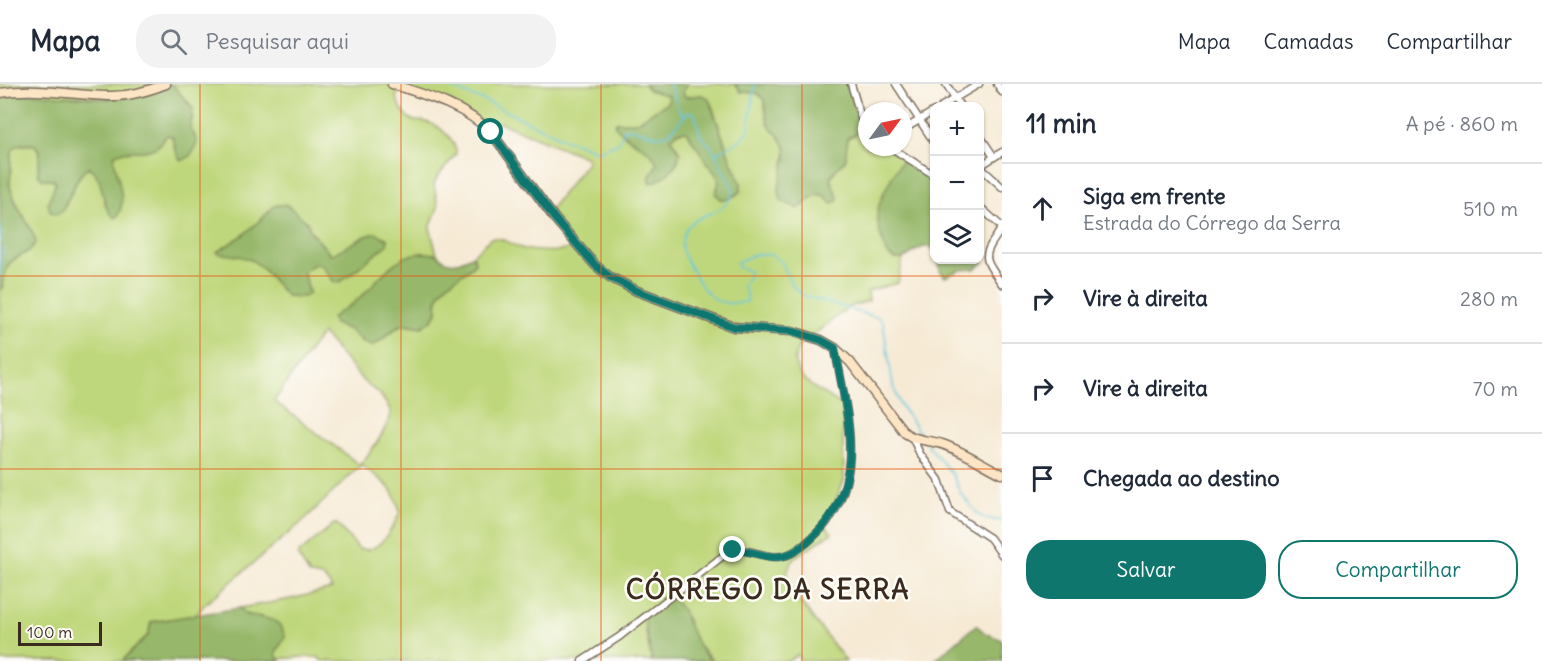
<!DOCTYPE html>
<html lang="pt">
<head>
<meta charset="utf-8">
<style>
  body { margin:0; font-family:Delius,sans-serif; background:#f2f2f3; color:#1f2937 }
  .controls { position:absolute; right:18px; top:18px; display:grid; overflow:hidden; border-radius:12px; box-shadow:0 2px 4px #0004 }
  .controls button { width:54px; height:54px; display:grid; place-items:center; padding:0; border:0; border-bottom:2px solid #e0e1e3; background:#fff; color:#1f2937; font:30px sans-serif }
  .compass { position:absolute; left:858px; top:18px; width:54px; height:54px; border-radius:50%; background:#fff; box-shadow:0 2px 4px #0004; rotate:57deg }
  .scale { position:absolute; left:18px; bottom:15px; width:84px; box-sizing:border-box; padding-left:6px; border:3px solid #3b2a1e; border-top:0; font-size:16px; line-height:21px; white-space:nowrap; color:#3b2a1e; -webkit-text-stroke:4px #fdfcf7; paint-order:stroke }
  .stop { position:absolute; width:18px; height:18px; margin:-14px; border:4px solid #0f766e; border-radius:50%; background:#fff }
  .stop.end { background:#0f766e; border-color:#fff; box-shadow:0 2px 6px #0008 }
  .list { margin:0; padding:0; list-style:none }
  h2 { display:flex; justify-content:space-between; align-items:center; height:78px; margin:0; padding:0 24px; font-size:26px }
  h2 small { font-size:20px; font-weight:400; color:#747a83 }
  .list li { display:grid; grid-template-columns:39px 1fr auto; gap:18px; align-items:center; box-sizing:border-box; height:90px; padding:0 24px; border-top:2px solid #e0e1e3 }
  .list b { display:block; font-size:22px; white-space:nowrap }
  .list p { margin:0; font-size:20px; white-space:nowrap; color:#747a83 }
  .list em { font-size:20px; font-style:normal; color:#747a83 }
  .actions { display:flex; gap:12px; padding:18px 24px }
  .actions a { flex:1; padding:14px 0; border:2px solid #0f766e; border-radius:24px; text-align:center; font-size:21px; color:#0f766e }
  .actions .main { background:#0f766e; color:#fff }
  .icon { flex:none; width:33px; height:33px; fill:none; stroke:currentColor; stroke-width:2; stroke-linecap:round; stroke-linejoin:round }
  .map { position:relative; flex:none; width:1002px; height:577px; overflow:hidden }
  header { display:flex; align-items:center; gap:36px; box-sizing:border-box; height:84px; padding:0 30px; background:#fff; border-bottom:2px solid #e0e1e3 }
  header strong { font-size:28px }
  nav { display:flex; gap:33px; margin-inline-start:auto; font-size:21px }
  .search { width:420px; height:54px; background:#f2f2f3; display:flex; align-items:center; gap:15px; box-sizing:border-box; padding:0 21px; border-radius:24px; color:#747a83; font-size:22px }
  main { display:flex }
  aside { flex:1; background:#fff }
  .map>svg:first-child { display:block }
</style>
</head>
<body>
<header>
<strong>Mapa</strong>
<div class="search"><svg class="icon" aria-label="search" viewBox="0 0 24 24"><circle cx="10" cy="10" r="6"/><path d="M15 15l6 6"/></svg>Pesquisar aqui</div>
<nav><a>Mapa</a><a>Camadas</a><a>Compartilhar</a></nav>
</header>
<main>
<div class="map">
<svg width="1002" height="577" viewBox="0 0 1002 577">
  <rect width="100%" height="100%" fill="#fdfcf7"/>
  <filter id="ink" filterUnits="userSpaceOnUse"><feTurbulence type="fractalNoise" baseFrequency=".0167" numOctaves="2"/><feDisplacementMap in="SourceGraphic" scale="12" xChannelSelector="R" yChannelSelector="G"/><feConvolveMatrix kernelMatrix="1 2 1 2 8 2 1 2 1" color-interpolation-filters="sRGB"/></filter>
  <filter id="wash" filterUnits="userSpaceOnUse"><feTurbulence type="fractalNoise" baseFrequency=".008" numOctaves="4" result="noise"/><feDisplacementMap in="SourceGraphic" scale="24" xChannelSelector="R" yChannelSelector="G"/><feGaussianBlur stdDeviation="1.35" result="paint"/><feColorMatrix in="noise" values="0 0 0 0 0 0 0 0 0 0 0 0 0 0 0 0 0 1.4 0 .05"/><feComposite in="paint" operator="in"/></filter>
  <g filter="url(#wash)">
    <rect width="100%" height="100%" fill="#f6ead5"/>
    <path fill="#bfd77b" stroke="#7d804c" stroke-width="1.5" fill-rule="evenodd" d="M0 0H644L649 6 667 11 669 14 667 20 637 38 630 39 622 38V50L649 67 655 73 657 80 649 94C664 91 669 89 678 77L677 64 671 54 678 48 686 47 717 92 719 98 716 110 738 88 732 80 711 19 701 11 685 13 683 9 686 0H735L741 8 757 9 764 16 767 36 782 56 786 66 783 88 780 98 803 122C809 114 814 109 824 111L834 104 830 95 846 69 847 54 855 51 862 37 867 44V63H885L903 75C898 83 895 91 890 100 875 127 873 151 895 175H903L898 199 868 207 869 217 849 223 798 263C784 295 822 307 842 321L844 397 825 441 832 449 795 473 787 488 788 502 846 577H800L798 570 789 577H713L694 556 676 518 645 545 652 577H321L320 574C305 569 291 577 277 574L276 568 285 553 262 533 245 530 240 524 291 515 332 505C326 494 323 492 310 491L297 471 334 440H337L359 465C379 471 393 444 400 428 393 400 382 397 361 381L302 438 204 521 196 531 152 538 148 551 122 577H0V205L3 203 4 190 9 179 26 168 35 154 22 132 10 103V71L12 65 18 61H35C41 69 41 75 38 85L56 99 49 116 62 127 83 86 88 83C102 90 105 114 109 128L115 70C139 58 145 77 167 51L172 52 175 66 195 52 190 44 193 32 190 20 172 1 131 13 0 11ZM400 5 478 35 491 47 495 40 501 39 585 73 588 77 549 127 574 162C564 170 530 168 518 163 507 158 504 154 491 154L473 171 475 178C465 187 450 197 442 206 431 219 447 233 423 239 415 241 412 242 404 239 392 245 385 256 372 262L364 259 350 246 356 218 391 182 421 169 437 170 430 144 438 123 434 101 436 95 456 70C457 57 440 41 426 38 421 36 417 39 412 36 405 32 399 21 396 13ZM277 121 308 139 310 146 329 169 333 170 366 152 387 161 340 198 330 193 321 180H315L303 187 309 206 273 198C260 174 243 171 217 168L242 152ZM322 249 364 298 380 310 391 327C387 347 373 365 360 381L274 317Z"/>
    <path fill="#97b86b" stroke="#697144" stroke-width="1.5" d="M172 0 193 25 190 44 197 57C195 67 191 73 181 77 174 70 176 60 172 52L167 51C164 54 161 59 158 62 147 71 128 64 115 70L114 76C117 92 129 122 115 134 99 125 107 93 88 83L78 94 62 127 58 130 51 128C44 118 53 109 56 99L54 96 42 95 38 90 40 68 35 61C10 56 10 68 11 88 11 93 9 98 10 102 12 120 33 142 36 158 24 180 6 164 3 203L0 205V11L20 9 107 15Z
      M644 0H686L683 9 685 13 701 11 708 13 732 80 741 99V107C734 113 729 116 721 115L716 110 719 98 717 92 686 47 678 48 671 54 680 69C677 83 665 95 651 99L649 94 657 80C652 63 627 56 615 42L616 38H637L667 19 669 14 667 11 649 6Z
      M735 0H850L856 29 862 37 857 49 847 54 846 75 832 90 830 95 838 113 836 118 831 119 824 111C811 108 808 119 798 125L782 117C773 101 788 84 786 66 784 54 773 49 768 39 765 32 768 23 764 16L757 9 741 8Z
      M903 75 934 96V165C919 156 911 177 896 175 888 174 885 165 883 158 880 149 877 139 877 130 879 114 894 88 903 75Z
      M286 120 308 139 310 147 329 169 333 170 366 152 375 149 388 155 387 161 340 198H334L321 180H314L303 188 309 209 303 213 287 212C260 185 264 172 219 170L217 168 242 152 261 136 274 122Z
      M421 169 437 170C448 183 460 179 473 171L475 179C466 190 450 195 441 207 430 222 448 228 422 243 416 242 411 241 406 240 397 239 383 257 372 262L364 259 350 246 334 240 332 234C340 226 349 224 356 217 377 200 392 171 421 169Z
      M980 174 983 179 975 185 960 186 945 193 940 187 939 176H980Z
      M671 514C691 527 688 561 713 577H652L644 535Z
      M240 524 245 530C263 537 279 529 285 553L276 568 277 574 281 577H122L148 551 151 538Z
      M976 541 985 549 1002 556V577H934Z"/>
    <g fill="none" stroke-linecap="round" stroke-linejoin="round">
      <path stroke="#60c6dd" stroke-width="1.5" d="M441 0 487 18 566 56 578 59 596 67 618 59 625 44C662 49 659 65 687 29L692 28 695 31 700 51 712 64 734 107C724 135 693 127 685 148 678 161 683 171 690 183 705 208 713 226 748 217L743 202 749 192V187L738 183 737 178 756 170 772 171 782 179 792 201 802 211 879 234 883 239 893 301 900 320 921 351
        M670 0 679 26 683 32
        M715 70 740 56 748 48 755 0
        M0 140 2 166 0 192
        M927 360 952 390 961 410 978 430 984 434 1002 437"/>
    </g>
  </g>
  <g filter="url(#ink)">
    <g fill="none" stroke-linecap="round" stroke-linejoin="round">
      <defs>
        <path id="street" d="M851 0 861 34 867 45
          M896 0 934 58
          M946 0 960 22
          M997 0 1002 8
          M942 22 979 0
          M903 46 934 27
          M980 52 994 73
          M890 63 934 91
          M980 82 1002 68
          M980 83 1002 103
          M980 123 1002 143
          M1002 144C982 173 982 172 1002 200
          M913 355 920 370 939 396 950 428 990 454 1002 471
          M582 577 619 553 728 468C748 461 768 478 787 471 800 466 810 456 820 446 868 396 846 325 835 265"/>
        <path id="secondary" d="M392 0C426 11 464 22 491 48L555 135 595 181 610 193 637 207 734 243 792 247 821 256 835 264 850 278 905 349C916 357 929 356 942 360 963 367 982 380 1002 390
          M0 9C37 3 70 11 107 12 127 13 148 7 166 0"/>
      </defs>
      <use href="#street" stroke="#7c6d5e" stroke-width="9"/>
      <use href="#secondary" stroke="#7c6d5e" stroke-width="11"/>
      <use href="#street" stroke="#fff" stroke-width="6"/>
      <use href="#secondary" stroke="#fce5c4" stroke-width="8"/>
    </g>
  </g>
  <g fill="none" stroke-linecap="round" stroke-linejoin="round" filter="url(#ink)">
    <path stroke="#0f766e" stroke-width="8" d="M491 48 555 135 595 181 610 193 637 207 734 243 792 247 821 256 835 264C846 329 869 395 817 449 807 459 797 469 783 472 767 476 749 465 733 466"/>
  </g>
  <path fill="none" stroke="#e8590c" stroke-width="1.5" stroke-opacity="0.55" d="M200 0V577M401 0V577M601 0V577M802 0V577M0 192H1002M0 385H1002"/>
  <g text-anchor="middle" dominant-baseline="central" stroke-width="5" stroke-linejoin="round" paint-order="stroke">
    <g font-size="27" font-weight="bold" letter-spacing="1.5" fill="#3b2a1e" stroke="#fdfcf7">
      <text x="768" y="505">CÓRREGO DA SERRA</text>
    </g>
  </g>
</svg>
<div class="controls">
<button>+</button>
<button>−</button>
<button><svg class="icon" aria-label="layers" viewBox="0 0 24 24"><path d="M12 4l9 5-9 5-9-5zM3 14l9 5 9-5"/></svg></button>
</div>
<svg class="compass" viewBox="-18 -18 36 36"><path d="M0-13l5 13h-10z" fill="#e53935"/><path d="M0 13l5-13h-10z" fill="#747a83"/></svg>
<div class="scale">100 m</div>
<div class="stop" style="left:491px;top:48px"></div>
<div class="stop end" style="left:733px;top:466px"></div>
</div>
<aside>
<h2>11 min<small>A pé · 860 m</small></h2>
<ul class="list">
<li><svg class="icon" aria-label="ahead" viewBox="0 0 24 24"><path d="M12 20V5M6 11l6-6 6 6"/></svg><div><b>Siga em frente</b><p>Estrada do Córrego da Serra</p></div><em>510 m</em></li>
<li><svg class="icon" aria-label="right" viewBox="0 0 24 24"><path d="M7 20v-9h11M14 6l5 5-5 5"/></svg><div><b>Vire à direita</b></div><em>280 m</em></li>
<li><svg class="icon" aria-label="right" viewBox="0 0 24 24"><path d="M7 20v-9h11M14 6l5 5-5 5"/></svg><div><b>Vire à direita</b></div><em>70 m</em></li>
<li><svg class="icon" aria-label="arrive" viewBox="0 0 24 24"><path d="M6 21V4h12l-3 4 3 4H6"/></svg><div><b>Chegada ao destino</b></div></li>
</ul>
<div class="actions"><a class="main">Salvar</a><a>Compartilhar</a></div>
</aside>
</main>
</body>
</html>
